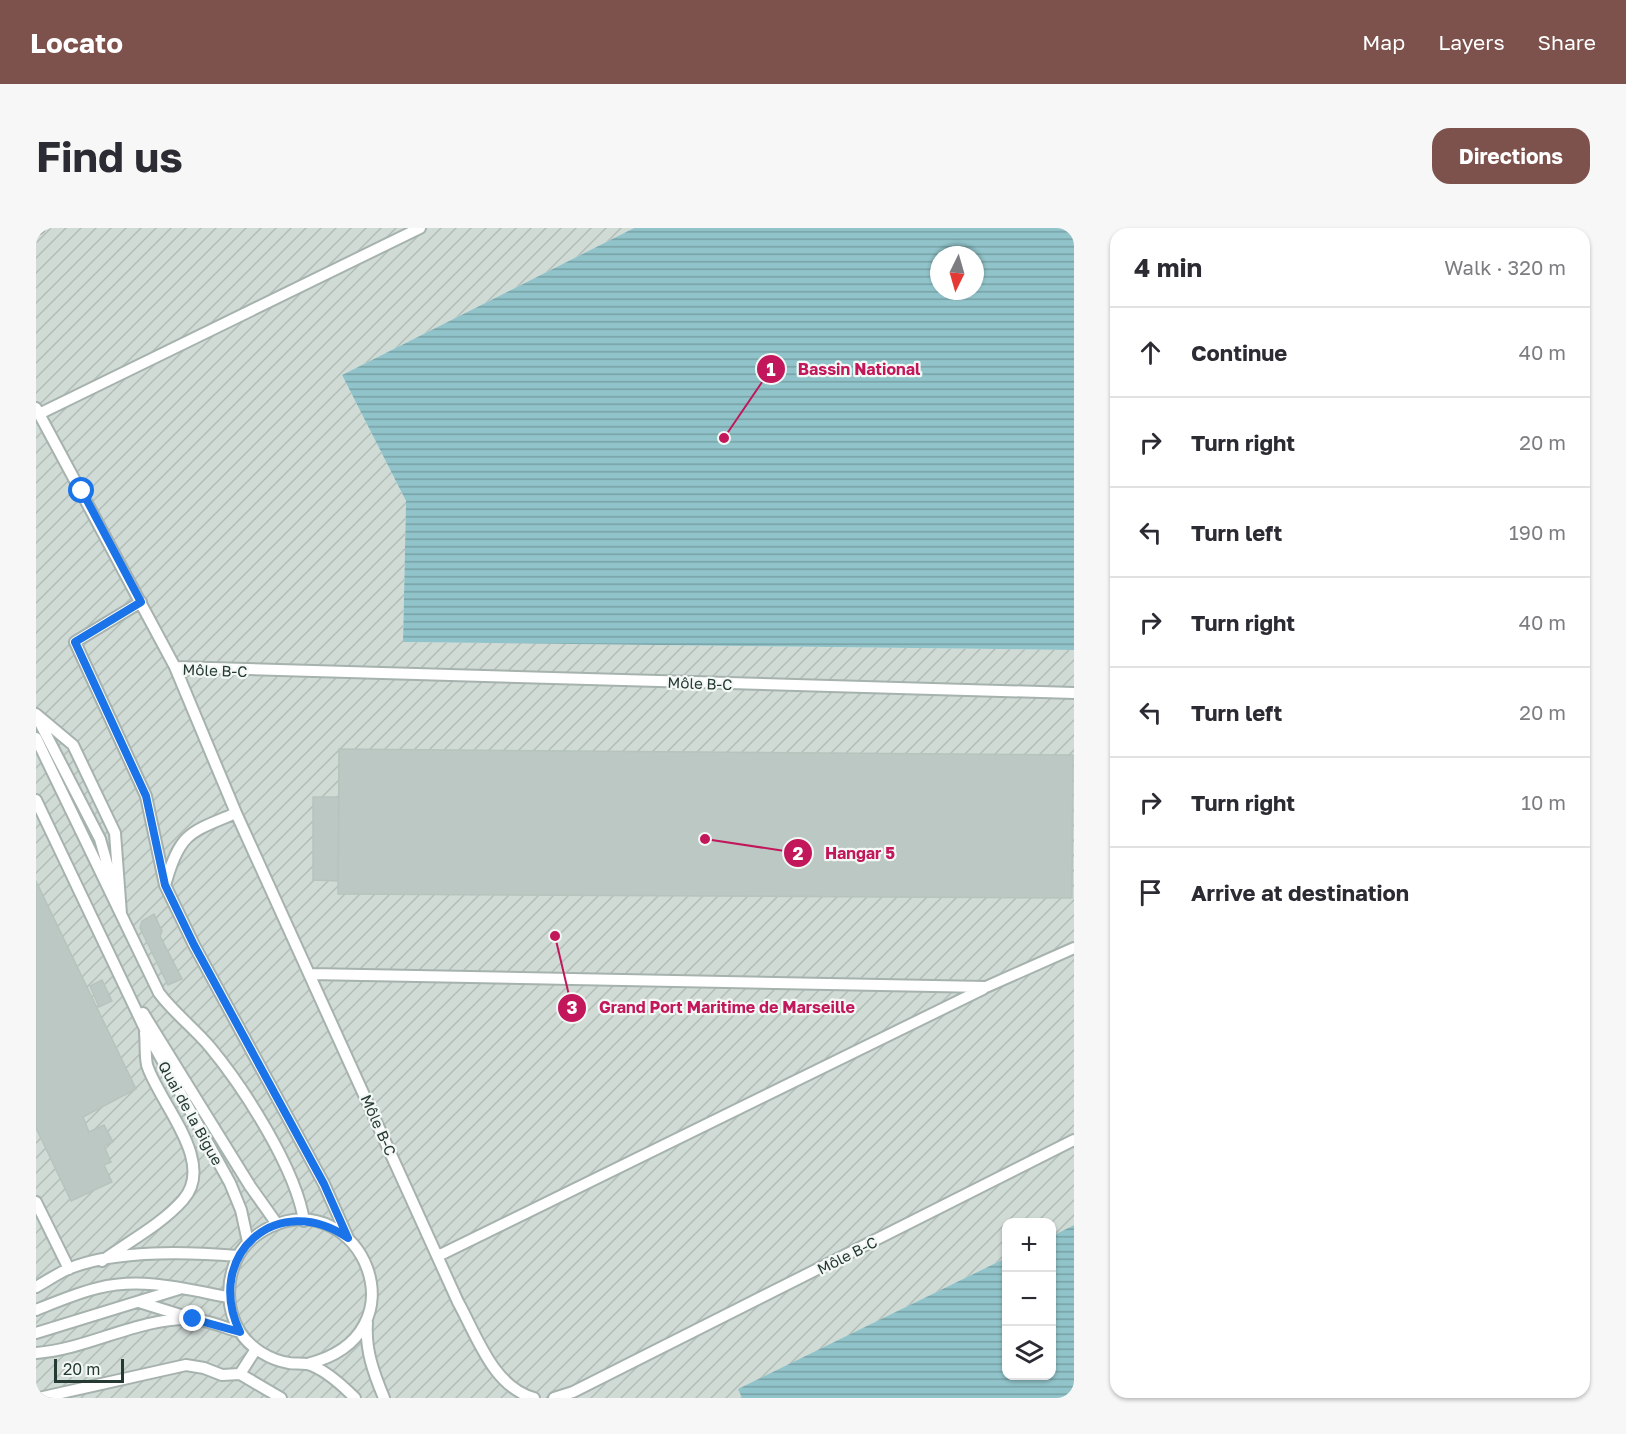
<!DOCTYPE html>
<html lang="en">
<head>
<meta charset="utf-8">
<style>
  body { margin:0; font-family:"Golos Text",sans-serif; background:#f7f7f7; color:#2b2b33 }
  .controls { position:absolute; right:18px; bottom:18px; display:grid; overflow:hidden; border-radius:12px; box-shadow:0 2px 4px #0004 }
  .controls button { width:54px; height:54px; display:grid; place-items:center; padding:0; border:0; border-bottom:2px solid #e1e1e2; background:#fff; color:#2b2b33; font:30px sans-serif }
  .compass { position:absolute; left:894px; top:18px; width:54px; height:54px; border-radius:50%; background:#fff; box-shadow:0 2px 4px #0004; rotate:185deg }
  .scale { position:absolute; left:18px; bottom:15px; width:70px; box-sizing:border-box; padding-left:6px; border:3px solid #253a33; border-top:0; font-size:16px; line-height:21px; white-space:nowrap; color:#253a33; -webkit-text-stroke:4px #f3f8f5; paint-order:stroke }
  .stop { position:absolute; width:18px; height:18px; margin:-14px; border:4px solid #1a73e8; border-radius:50%; background:#fff }
  .stop.end { background:#1a73e8; border-color:#fff; box-shadow:0 2px 6px #0008 }
  .list { margin:0; padding:0; list-style:none }
  h2 { display:flex; justify-content:space-between; align-items:center; height:78px; margin:0; padding:0 24px; font-size:26px }
  h2 small { font-size:20px; font-weight:400; color:#7c7c81 }
  .list li { display:grid; grid-template-columns:39px 1fr auto; gap:18px; align-items:center; box-sizing:border-box; height:90px; padding:0 24px; border-top:2px solid #e1e1e2 }
  .list b { display:block; font-size:22px; white-space:nowrap }
  .list em { font-size:20px; font-style:normal; color:#7c7c81 }
  .icon { flex:none; width:33px; height:33px; fill:none; stroke:currentColor; stroke-width:2; stroke-linecap:round; stroke-linejoin:round }
  .map { position:relative; flex:none; width:1038px; height:1170px; overflow:hidden; border-radius:18px }
  header { display:flex; align-items:center; gap:36px; box-sizing:border-box; height:84px; padding:0 30px; background:#7d514c; color:#fff }
  header strong { font-size:28px }
  nav { display:flex; gap:33px; margin-inline-start:auto; font-size:21px }
  .intro { display:flex; align-items:center; justify-content:space-between; box-sizing:border-box; height:144px; padding:0 36px }
  h1 { margin:0; font-size:42px }
  .button { padding:15px 27px; border-radius:18px; background:#7d514c; color:#fff; font-size:21px; font-weight:700 }
  main { display:flex; gap:36px; padding:0 36px }
  aside { flex:1; background:#fff; border-radius:18px; box-shadow:0 2px 4px #0004 }
  .map>svg:first-child { display:block }
</style>
</head>
<body>
<header>
<strong>Locato</strong>
<nav><a>Map</a><a>Layers</a><a>Share</a></nav>
</header>
<div class="intro"><h1>Find us</h1><a class="button">Directions</a></div>
<main>
<div class="map">
<svg width="1038" height="1170" viewBox="0 0 1038 1170">
  <defs>
    <pattern id="industrial-furrows" width="10" height="10" patternUnits="userSpaceOnUse" patternTransform="scale(1.5)"><rect width="10" height="10" fill="#d1dbd6"/><path d="M-1 1l2-2M0 10L10 0M9 11l2-2" fill="none" stroke="#b3bdb8"/></pattern>
    <pattern id="water-rules" width="6" height="5" patternUnits="userSpaceOnUse" patternTransform="scale(1.5)"><rect width="6" height="5" fill="#91c4ca"/><path d="M0 2.5h6" fill="none" stroke="#76a0a5"/></pattern>
  </defs>
  <rect width="100%" height="100%" fill="#e3ebe7"/>
  <path fill="url(#industrial-furrows)" d="M0 0H598L306 147 370 273 367 414 1038 422V997L1016 1008V994H970V1030L703 1161 706 1170H0Z"/>
  <path fill="url(#water-rules)" fill-rule="evenodd" d="M598 0H1038V422L367 414 370 273 306 147ZM903 27H939V63H903Z
    M1038 997V1170H706L702 1161 970 1030V1148H1016V1008Z"/>
  <path fill="#bbc8c3" stroke="#b6c4bd" stroke-width="1.5" d="M303 521 1037 527 1036 670 302 666Z
    M277 569H303L302 653 277 652Z
    M0 653 100 861 47 889 53 904 68 897 77 914 68 918 75 934 68 937 76 954 35 973 0 900Z
    M118 686 126 703 124 708 146 751 132 757 104 700 106 693Z
    M66 752 76 773 63 779 54 758Z"/>
  <g fill="none" stroke-linecap="round" stroke-linejoin="round">
    <defs>
      <path id="lane" d="M0 1 3 0
        M0 180 139 439 200 585 422 1074C441 1108 457 1159 498 1170
        M3 186 384 0
        M105 374 39 414 110 568 129 657 158 717 288 956 312 1010
        M139 439 1038 465
        M0 486 37 517 79 605 85 686
        M3 493 64 611 79 664
        M0 510 123 765C138 785 158 800 174 819 208 860 260 941 268 993
        M0 572 109 801 194 955 205 982 212 1014
        M130 654C144 604 155 604 200 585
        M274 746 950 759 1038 720
        M107 785 214 958 241 996
        M0 974 33 1041
        M402 1028 947 761
        M66 1033C92 1014 126 996 147 972 181 934 123 875 111 837 109 827 110 815 109 805
        M0 1059C11 1053 21 1046 32 1041 80 1021 152 1024 202 1028
        M103 1074 151 1089
        M0 1082C20 1074 41 1065 62 1060 106 1049 149 1061 192 1069
        M331 1095C329 1122 338 1146 348 1170
        M0 1105 143 1061
        M0 1125C53 1121 101 1090 154 1091 170 1091 189 1100 204 1104
        M271 1136C391 1107 324 956 234 999 220 1006 208 1016 201 1030 190 1054 190 1081 204 1104 214 1120 234 1132 253 1135 258 1136 265 1135 271 1136 287 1140 307 1158 319 1170
        M204 1146 220 1121
        M3 1170 150 1137 168 1140 186 1147 204 1146 245 1170
        M518 1170 537 1164 1038 912"/>
    </defs>
    <use href="#lane" stroke="#a6b2ad" stroke-width="14"/>
    <use href="#lane" stroke="#fff" stroke-width="10"/>
  </g>
  <g fill="none" stroke-linecap="round" stroke-linejoin="round">
    <path stroke="#1a73e8" stroke-width="8" d="M46 263 105 374 39 414 110 568 129 657 158 717 288 956 312 1010C242 961 167 1027 204 1104L157 1091"/>
  </g>
  <g text-anchor="middle" dominant-baseline="central" stroke-width="4.5" stroke-linejoin="round" paint-order="stroke">
    <g font-size="15" fill="#253a33" stroke="#f3f8f5">
      <text transform="translate(179 442) rotate(2)">Môle B-C</text>
      <text transform="translate(664 455) rotate(2)">Môle B-C</text>
      <text transform="translate(155 885) rotate(61)">Quai de la Bigue</text>
      <text transform="translate(343 897) rotate(66)">Môle B-C</text>
      <text transform="translate(811 1027) rotate(-27)">Môle B-C</text>
    </g>
  </g>
  <path fill="none" stroke="#c2185b" stroke-width="2" d="M688 210L735 141M669 611L762 625M519 708L536 780"/>
  <g fill="#c2185b" stroke="#f3f8f5" stroke-width="2">
    <circle cx="688" cy="210" r="6"/>
    <circle cx="669" cy="611" r="6"/>
    <circle cx="519" cy="708" r="6"/>
    <circle cx="735" cy="141" r="15"/>
    <circle cx="762" cy="625" r="15"/>
    <circle cx="536" cy="780" r="15"/>
  </g>
  <g font-size="18" text-anchor="middle" font-weight="bold" fill="#fff">
    <text x="735" y="148">1</text>
    <text x="762" y="632">2</text>
    <text x="536" y="786">3</text>
  </g>
  <g font-size="16" text-anchor="middle" font-weight="bold" fill="#c2185b" stroke="#f3f8f5" stroke-width="4.5" stroke-linejoin="round" paint-order="stroke">
    <text x="823" y="147">Bassin National</text>
    <text x="824" y="631">Hangar 5</text>
    <text x="691" y="785">Grand Port Maritime de Marseille</text>
  </g>
</svg>
<div class="controls">
<button>+</button>
<button>−</button>
<button><svg class="icon" aria-label="layers" viewBox="0 0 24 24"><path d="M12 4l9 5-9 5-9-5zM3 14l9 5 9-5"/></svg></button>
</div>
<svg class="compass" viewBox="-18 -18 36 36"><path d="M0-13l5 13h-10z" fill="#e53935"/><path d="M0 13l5-13h-10z" fill="#7c7c81"/></svg>
<div class="scale">20 m</div>
<div class="stop" style="left:46px;top:263px"></div>
<div class="stop end" style="left:157px;top:1091px"></div>
</div>
<aside>
<h2>4 min<small>Walk · 320 m</small></h2>
<ul class="list">
<li><svg class="icon" aria-label="ahead" viewBox="0 0 24 24"><path d="M12 20V5M6 11l6-6 6 6"/></svg><div><b>Continue</b></div><em>40 m</em></li>
<li><svg class="icon" aria-label="right" viewBox="0 0 24 24"><path d="M7 20v-9h11M14 6l5 5-5 5"/></svg><div><b>Turn right</b></div><em>20 m</em></li>
<li><svg class="icon" aria-label="left" viewBox="0 0 24 24"><path d="M17 20v-9H6M10 6l-5 5 5 5"/></svg><div><b>Turn left</b></div><em>190 m</em></li>
<li><svg class="icon" aria-label="right" viewBox="0 0 24 24"><path d="M7 20v-9h11M14 6l5 5-5 5"/></svg><div><b>Turn right</b></div><em>40 m</em></li>
<li><svg class="icon" aria-label="left" viewBox="0 0 24 24"><path d="M17 20v-9H6M10 6l-5 5 5 5"/></svg><div><b>Turn left</b></div><em>20 m</em></li>
<li><svg class="icon" aria-label="right" viewBox="0 0 24 24"><path d="M7 20v-9h11M14 6l5 5-5 5"/></svg><div><b>Turn right</b></div><em>10 m</em></li>
<li><svg class="icon" aria-label="arrive" viewBox="0 0 24 24"><path d="M6 21V4h12l-3 4 3 4H6"/></svg><div><b>Arrive at destination</b></div></li>
</ul>
</aside>
</main>
</body>
</html>
